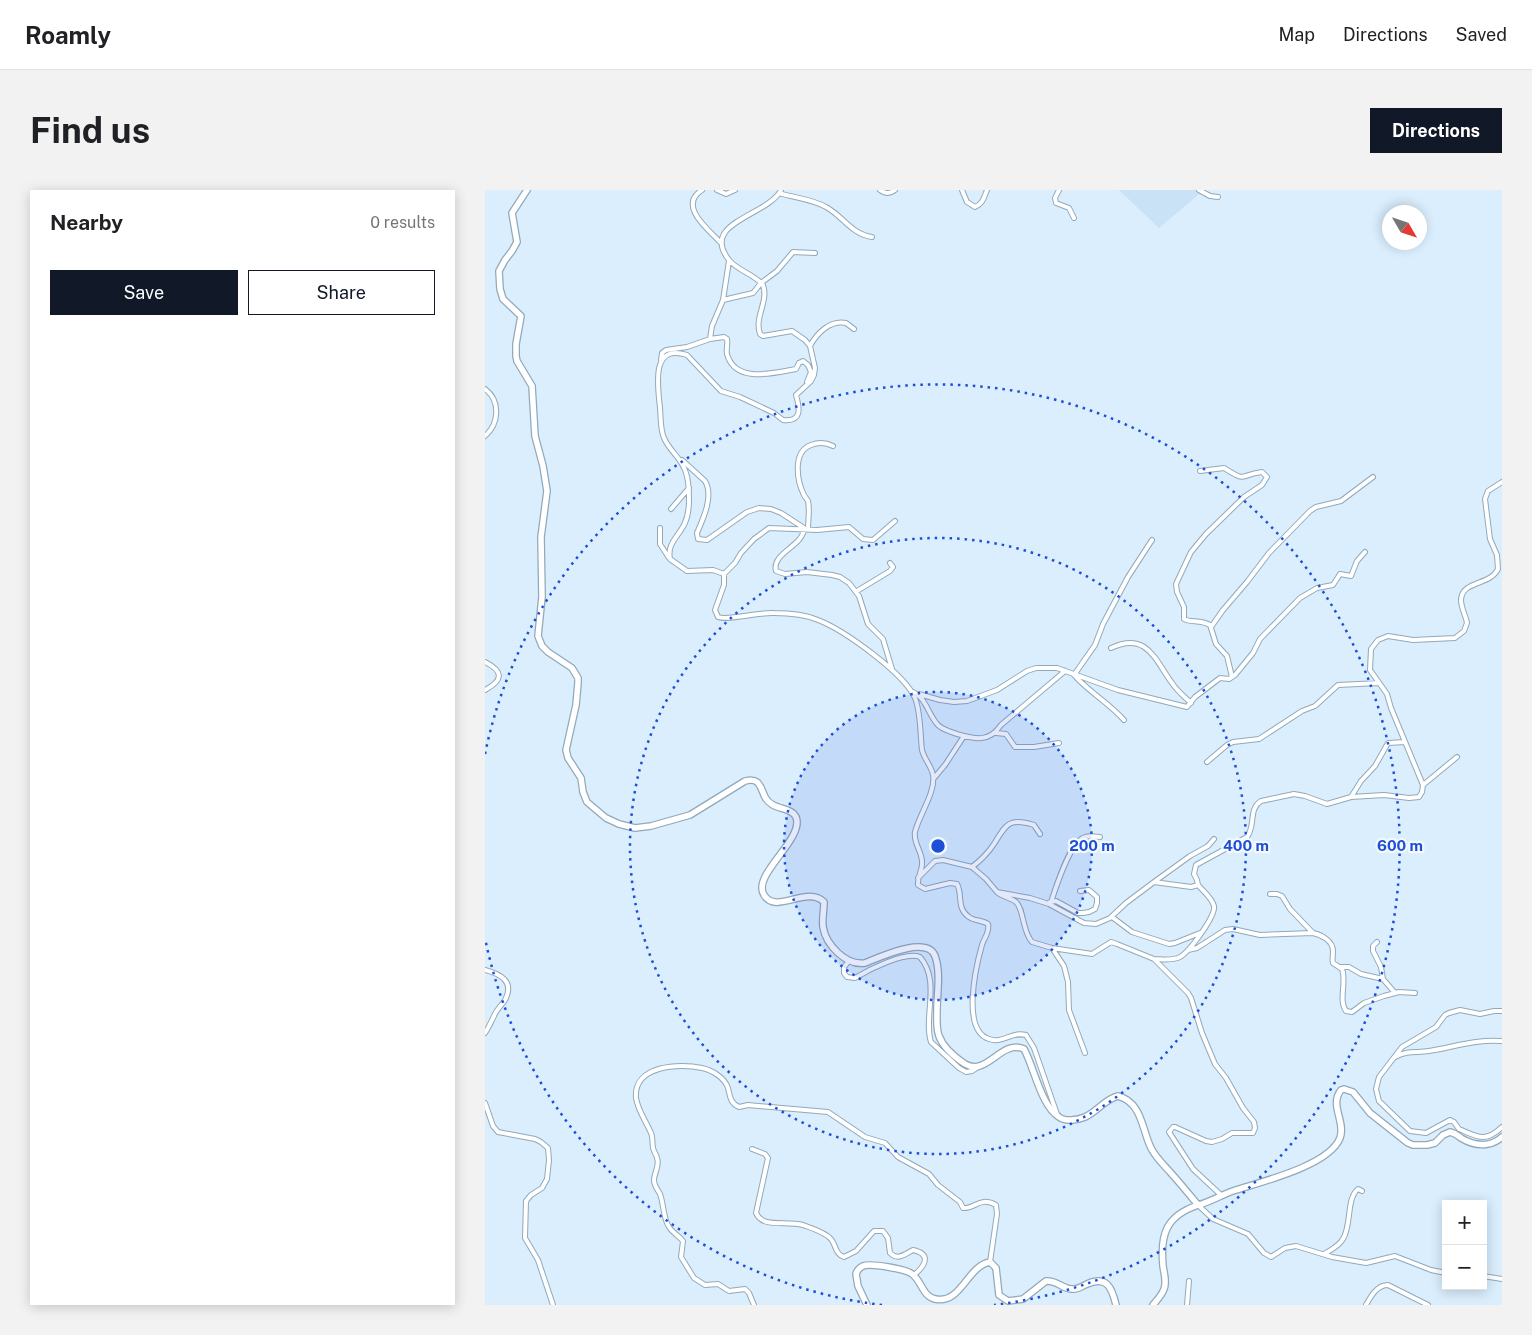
<!DOCTYPE html>
<html lang="en">
<head>
<meta charset="utf-8">
<style>
  body { margin:0; font-family:"Public Sans",sans-serif; background:#f2f2f2; color:#202124 }
  .controls { position:absolute; right:15px; bottom:15px; display:grid; overflow:hidden; border-radius:0px; box-shadow:0 2px 12px #0003 }
  .controls button { width:45px; height:45px; display:grid; place-items:center; padding:0; border:0; border-bottom:1px solid #e0e0e0; background:#fff; color:#202124; font:25px sans-serif }
  .compass { position:absolute; left:897px; top:15px; width:45px; height:45px; border-radius:50%; background:#fff; box-shadow:0 2px 12px #0003; rotate:129deg }
  .list { margin:0; padding:0; list-style:none }
  h2 { display:flex; justify-content:space-between; align-items:center; height:65px; margin:0; padding:0 20px; font-size:21px }
  h2 small { font-size:16px; font-weight:400; color:#757577 }
  .actions { display:flex; gap:10px; padding:15px 20px }
  .actions a { flex:1; padding:11px 0; border:1px solid #111827; border-radius:0px; text-align:center; font-size:18px; color:#111827 }
  .actions .main { background:#111827; color:#fff }
  .map { position:relative; flex:none; width:1017px; height:1115px; overflow:hidden; border-radius:0px }
  header { display:flex; align-items:center; gap:30px; box-sizing:border-box; height:70px; padding:0 25px; background:#fff; border-bottom:1px solid #e0e0e0 }
  header strong { font-size:24px }
  nav { display:flex; gap:28px; margin-inline-start:auto; font-size:18px }
  .intro { display:flex; align-items:center; justify-content:space-between; box-sizing:border-box; height:120px; padding:0 30px }
  h1 { margin:0; font-size:35px }
  .button { padding:12px 22px; border-radius:0px; background:#111827; color:#fff; font-size:18px; font-weight:700 }
  main { display:flex; gap:30px; padding:0 30px }
  aside { flex:1; background:#fff; border-radius:0px; box-shadow:0 2px 12px #0003 }
  .map>svg:first-child { display:block }
</style>
</head>
<body>
<header>
<strong>Roamly</strong>
<nav><a>Map</a><a>Directions</a><a>Saved</a></nav>
</header>
<div class="intro"><h1>Find us</h1><a class="button">Directions</a></div>
<main>
<aside>
<h2>Nearby<small>0 results</small></h2>
<ul class="list">
</ul>
<div class="actions"><a class="main">Save</a><a>Share</a></div>
</aside>
<div class="map">
<svg width="1017" height="1115" viewBox="0 0 1017 1115">
  <rect width="100%" height="100%" fill="#daeefd"/>
  <path fill="#cae2f6" d="M634 0H719L674 38Z"/>
  <g fill="none" stroke-linecap="round" stroke-linejoin="round">
    <defs>
      <path id="street" d="M217 0C192 16 224 40 236 53
        M232 0 241 4 250 0
        M296 0C283 26 214 32 244 70 253 81 269 84 278 95 284 111 269 127 275 144L278 146 307 141 320 150 325 156 330 178 329 185 326 191 311 205C315 219 317 232 298 230L289 223 255 207 236 201 202 165C165 153 173 197 175 218 176 228 175 239 179 248 185 262 197 268 201 283 204 291 204 301 204 310 204 319 203 327 199 335 192 348 182 354 185 369L202 381 228 380 239 384V395L230 420 233 427C242 431 274 422 289 423 304 423 319 424 333 430 359 440 419 483 430 508 436 523 435 544 437 560 439 569 447 577 448 585 451 602 434 625 430 642 428 653 437 661 437 672 438 680 432 686 433 695L440 699 465 693 472 694C478 705 471 718 484 727 489 731 497 730 503 734 505 742 499 748 497 755 491 776 476 840 504 849 519 854 526 841 541 845L549 858 573 927
        M395 0C400 4 405 4 410 0
        M477 0 482 12 490 17C498 14 499 7 502 0
        M574 0 570 8 571 13 584 18 589 28
        M714 0 725 6 733 7
        M294 3C310 8 327 9 341 17 358 26 366 44 387 47
        M238 110 268 103 276 93 292 81 308 62 330 63
        M225 149 227 136 238 110 244 71
        M325 156C332 143 345 130 361 133L369 139
        M176 170 177 163 181 160 202 157 225 149 239 147 242 149C243 154 241 159 242 164 250 194 289 183 311 179L314 173 318 171 323 175 326 182 322 192
        M0 199C16 211 14 234 0 246
        M197 270 220 291C229 306 218 329 212 343L213 349 222 350 262 322 274 318 286 319 296 323 319 338C319 356 286 363 291 381L300 384 322 382 347 385 355 387 364 393 374 406 383 434 398 449 407 479
        M715 281 739 278C763 293 753 285 777 282L782 287 777 295 759 307 721 344 706 362 691 394 692 402 699 417V429C706 433 715 429 725 435L731 454 742 466 747 487
        M186 319 204 298
        M175 338V354L184 368
        M323 339C323 331 325 320 323 311 322 309 320 307 319 305 312 291 307 262 326 255 334 252 340 252 348 256
        M239 384 250 373 256 363 269 349 284 338 332 340 364 337 378 349 388 350 410 331
        M372 401 405 381 408 377 405 373
        M726 437 738 420 762 392 784 363 825 321 831 317 856 311 888 287
        M626 458C662 441 670 470 687 493 692 501 700 507 706 513
        M0 472C18 481 19 490 0 500
        M426 501C441 507 442 522 452 534 457 540 465 541 472 544 490 549 504 553 516 535L580 481
        M434 504 455 510 469 512 482 511 512 500 542 481 551 478H572L633 500 702 517 710 507 735 488 744 489 750 485 768 463 775 449 815 408 832 398 848 395 855 384 866 386 872 371 880 362
        M639 530C624 513 604 502 589 485L610 455 618 434 643 387 667 350
        M511 543 521 544 530 557H549L574 553
        M722 572 742 555 748 552 774 549 817 521 830 516 853 495 894 493
        M449 588 460 575 479 546
        M938 595 972 567
        M866 607 876 591 890 576 903 553 920 552
        M487 677C495 671 503 663 509 654 521 635 523 627 549 635L555 644
        M433 688 450 671 458 670 487 677 501 689 512 702 545 708 564 714 599 733 611 734 625 728 641 713 669 692 706 697 713 695 712 690 709 684 711 675 762 647C771 636 763 619 776 611L809 604 820 606 842 614 866 607 899 605 924 608 934 607 937 602 938 595 906 518 902 504 885 480 886 459 893 450 903 446 928 450 970 448 979 441 982 433C981 426 976 418 976 410 977 390 1005 396 1013 379L1012 365 1005 349 1000 309 1003 301 1017 292
        M669 692 705 666 723 656 729 649
        M513 703C519 707 526 708 531 712 539 719 537 741 547 752L567 758 607 764 626 752 632 754 669 769 703 803 706 808 717 843 730 874 741 888 758 918 769 932 770 938 768 943H747L737 949 727 952 721 951 690 937H688L684 942 708 979 737 1006
        M785 704H792L797 706 805 719 828 743
        M565 712 571 711 593 723H598L604 722 610 719 612 713V707L604 700 595 701
        M566 712C571 697 583 659 595 650 600 645 608 646 615 647
        M627 727 647 742 684 754 690 753 715 743
        M892 752 888 756V761L896 777 898 789 910 803
        M567 758 579 776 583 792 584 820 600 863
        M703 760 712 758 740 740 748 739 775 745 828 743C837 745 848 751 848 761 848 766 847 769 848 773L857 779C862 792 853 810 861 821L867 822 879 813 899 806 914 802 930 803
        M669 769C677 769 688 771 695 767 704 762 731 726 729 716 727 708 718 701 713 695
        M364 771 359 777V783L362 787 370 788C383 780 420 761 435 767 456 791 438 827 446 852L474 878 481 882 487 881 493 877
        M855 777H864L876 784 898 789
        M0 780C15 784 30 791 20 810 17 815 11 820 9 826 6 832 4 837 0 843
        M910 867C923 860 931 863 944 861 969 857 991 849 1017 851
        M0 913 8 936 13 942 50 949 56 952 63 958 64 970 62 989 57 998 46 1005 41 1011 40 1048 53 1070 68 1115
        M974 939 969 932 965 930 941 943 925 941 894 911 891 899 894 887 917 857 951 837 960 825 964 823 975 820 995 824 1009 821H1017
        M974 939C993 947 1000 953 1017 937
        M267 959 280 964 283 968 271 1023C278 1039 301 1030 318 1035 326 1038 340 1042 346 1049 351 1055 350 1064 359 1067L371 1061 389 1041H398L403 1048 405 1063C413 1071 420 1064 428 1060 447 1064 440 1076 429 1085
        M713 1015 728 1029 763 1044 779 1063 786 1067 800 1058 811 1056 847 1067 881 1073 910 1066 946 1080 961 1083
        M839 1064C846 1060 854 1056 858 1049 867 1034 861 1009 873 999L877 1001
        M998 1086 1017 1089
        M269 1115 264 1103 260 1099 244 1101 233 1094 220 1095 209 1088 196 1067 198 1051C194 1046 188 1043 184 1037 178 1028 179 1015 175 1004 173 1000 169 996 169 990 169 983 175 976 172 968 171 964 169 962 168 958 167 952 168 947 166 943 161 931 153 921 151 908 148 875 195 873 217 878 227 880 240 888 243 898 245 906 245 913 254 917L263 915 343 922 380 947 400 953 413 967 444 984 453 995 475 1012 478 1018C490 1019 495 1006 511 1015L512 1024 505 1072
        M702 1115 704 1091
        M881 1115C886 1106 892 1095 903 1095L943 1115"/>
      <path id="secondary" d="M42 0 27 23 32 52 27 61 20 70 14 81 15 99 18 109 36 126 31 154V166L32 171 47 196 50 246 58 276 62 301 56 347 57 407 53 446 57 456 63 462 87 478 93 488V493L91 515 81 560 83 568 96 588 98 602 102 612 121 628 134 634 150 638 166 636 205 625 260 591C275 587 275 597 280 607 287 621 306 616 311 627 320 649 266 685 279 705 291 725 322 695 339 712 339 720 337 729 338 737 341 755 361 776 380 773 395 767 442 745 450 766 456 782 452 803 452 820 452 828 451 838 454 846 458 857 471 868 480 874 502 887 516 849 539 859 549 877 556 916 574 927 580 932 593 930 600 927 613 921 620 909 633 906 657 912 657 940 666 958 671 968 679 975 685 982 695 993 704 1004 713 1015 681 1026 675 1044 678 1076 679 1083 682 1092 679 1099 677 1105 672 1110 668 1115
        M713 1015C725 1012 736 1005 748 1001 775 992 844 976 855 948 861 932 844 915 856 900L859 899 868 902 885 923 923 953 928 955H942L950 953 958 945 965 942C970 943 972 945 976 948 989 956 1005 958 1017 947
        M382 1115 373 1096 371 1084C372 1080 374 1078 378 1076 385 1073 421 1079 427 1084 437 1091 437 1106 450 1109 476 1115 482 1076 505 1072L511 1078 514 1105 523 1111 538 1109 561 1091C572 1090 577 1099 587 1099 593 1100 597 1096 602 1094 622 1085 627 1098 631 1115"/>
    </defs>
    <use href="#street" stroke="#91a9bb" stroke-width="6"/>
    <use href="#secondary" stroke="#91a9bb" stroke-width="8"/>
    <use href="#street" stroke="#fff" stroke-width="4"/>
    <use href="#secondary" stroke="#fff" stroke-width="5.5"/>
  </g>
  <circle cx="453" cy="656" r="154" fill="#1d4ed8" fill-opacity=".12"/>
  <g fill="none" stroke="#1d4ed8" stroke-width="2.5" stroke-dasharray="2.5 5">
    <circle cx="453" cy="656" r="154"/>
    <circle cx="453" cy="656" r="308"/>
    <path d="M397 1115A462 462 0 0 1 0 748M0 564A462 462 0 1 1 509 1115"/>
  </g>
  <circle cx="453" cy="656" r="8" fill="#1d4ed8" stroke="#f4f9fd" stroke-width="2.5"/>
  <g font-size="15" text-anchor="middle" font-weight="bold" fill="#1d4ed8" stroke="#f4f9fd" stroke-width="4.5" stroke-linejoin="round" paint-order="stroke">
    <text x="607" y="661">200 m</text>
    <text x="761" y="661">400 m</text>
    <text x="915" y="661">600 m</text>
  </g>
</svg>
<div class="controls">
<button>+</button>
<button>−</button>
</div>
<svg class="compass" viewBox="-18 -18 36 36"><path d="M0-13l5 13h-10z" fill="#e53935"/><path d="M0 13l5-13h-10z" fill="#757577"/></svg>
</div>
</main>
</body>
</html>
